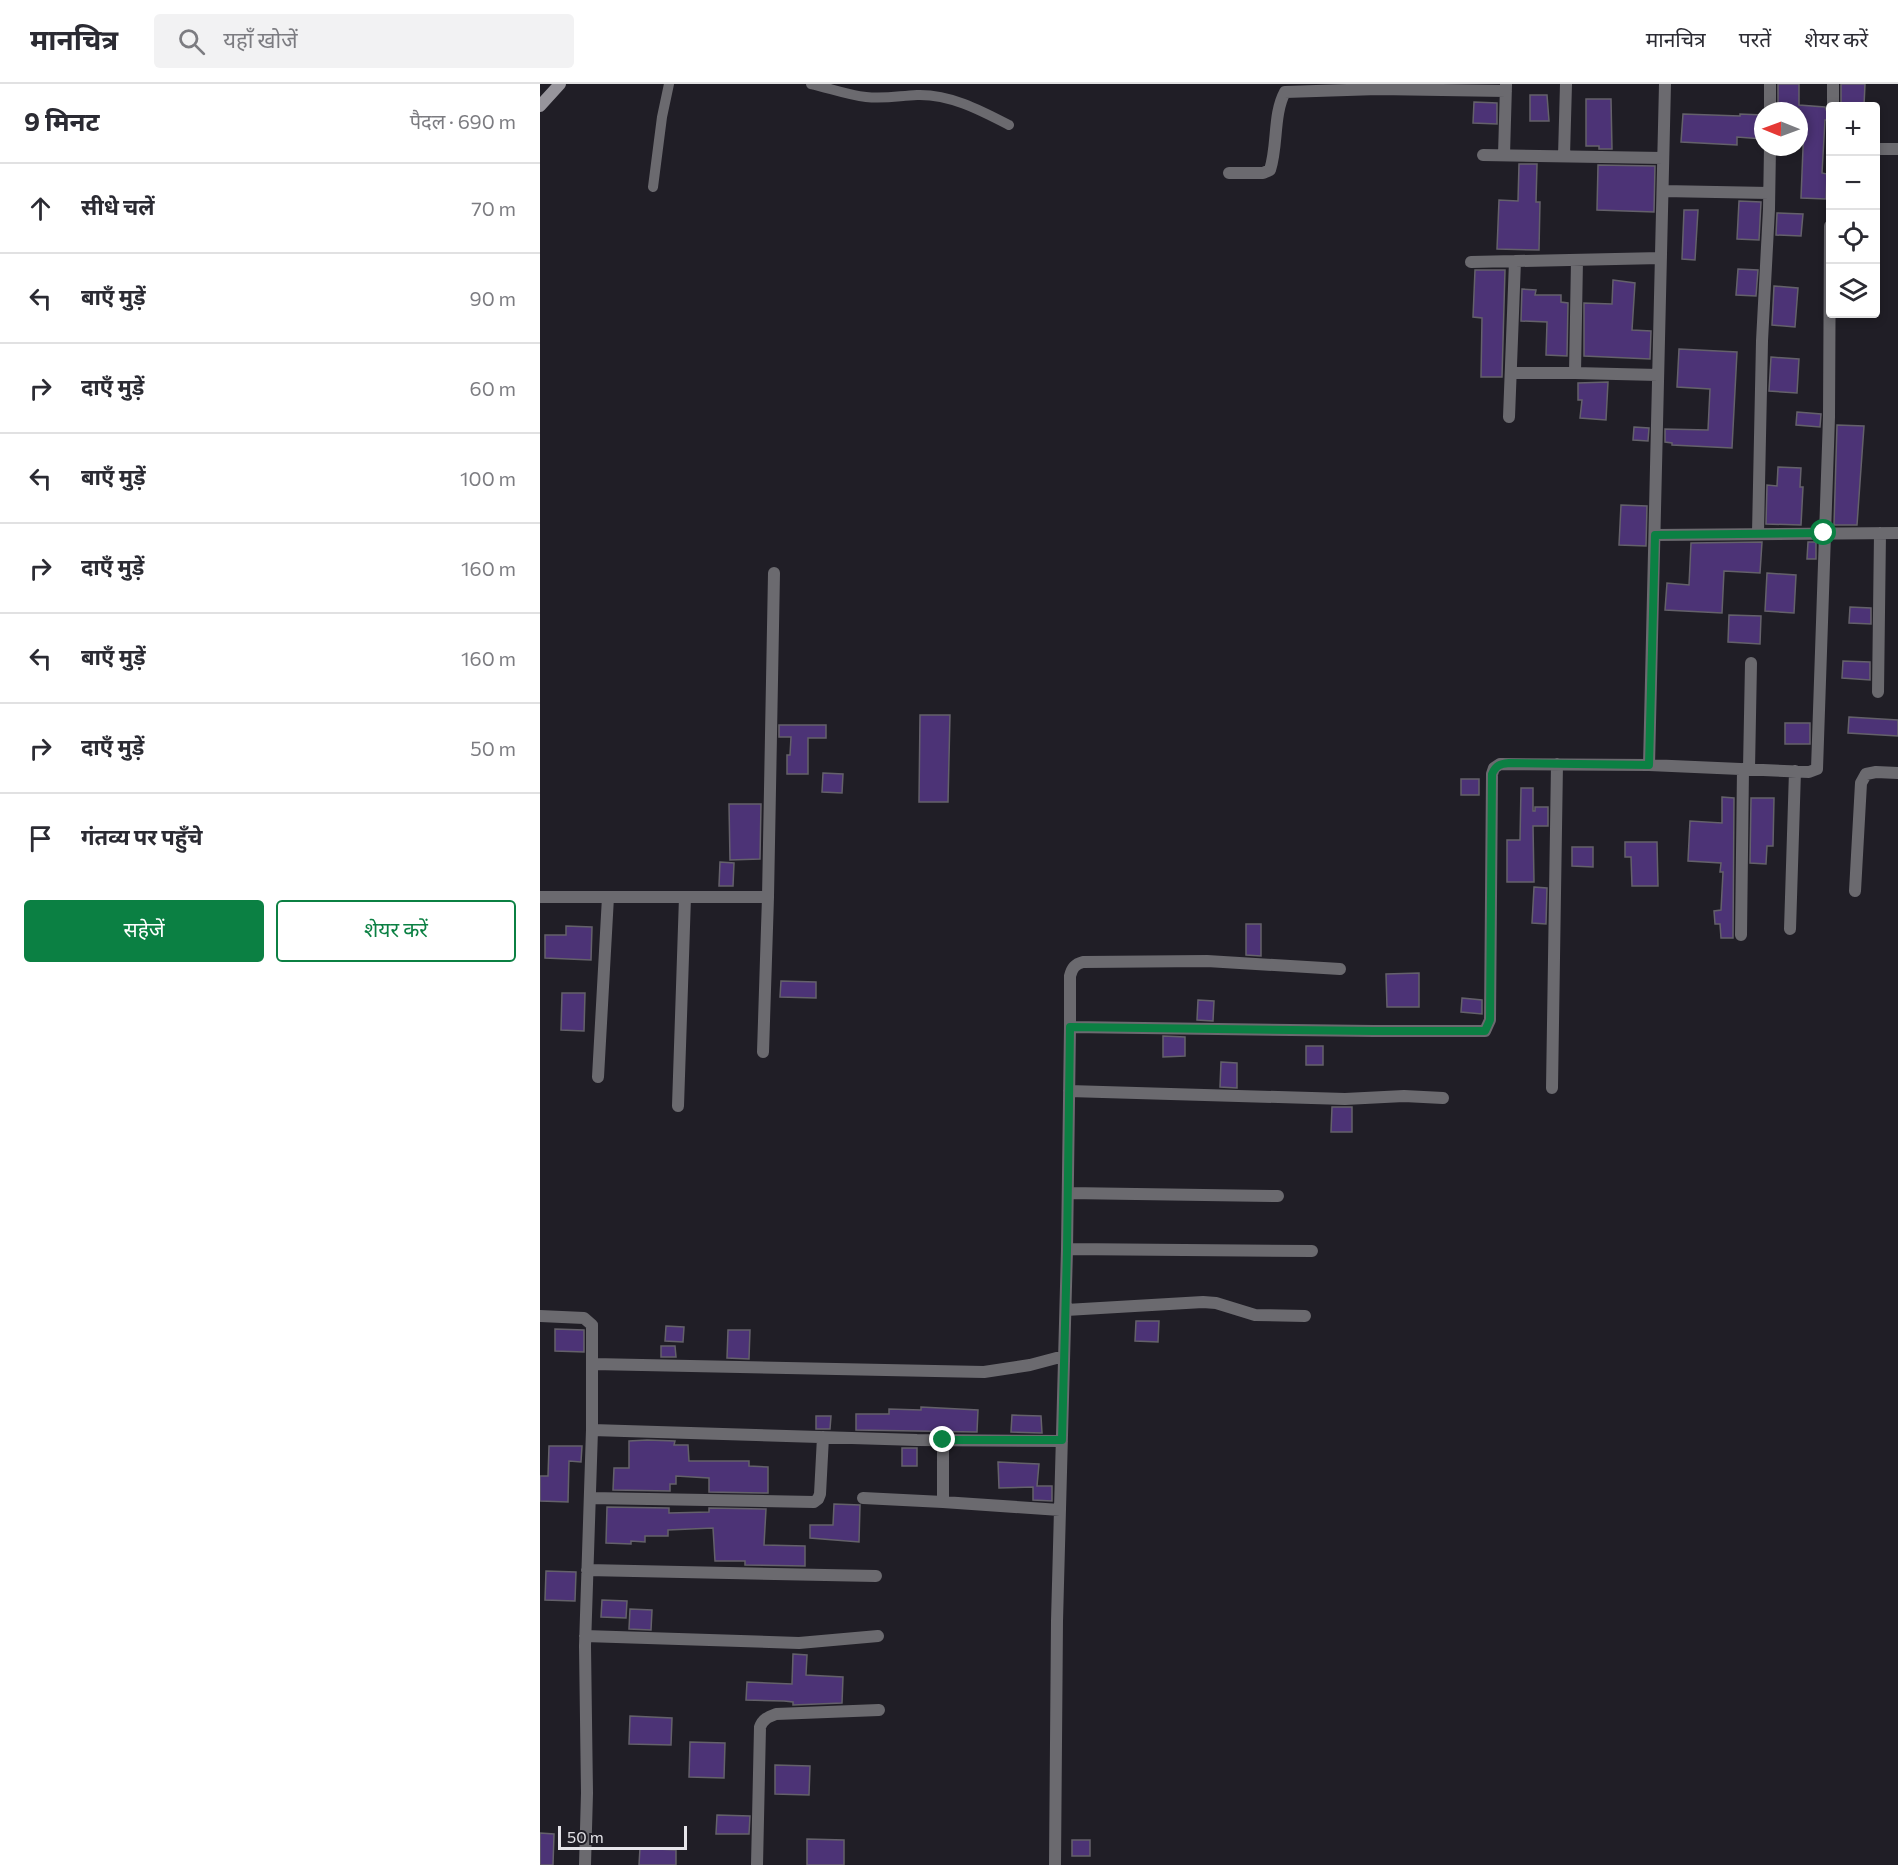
<!DOCTYPE html>
<html lang="hi">
<head>
<meta charset="utf-8">
<style>
  body { margin:0; font-family:Commissioner,"Noto Sans Devanagari",sans-serif; background:#f2f2f3; color:#2b2b33 }
  .controls { position:absolute; right:18px; top:18px; display:grid; overflow:hidden; border-radius:6px; box-shadow:0 3px 9px #0003 }
  .controls button { width:54px; height:54px; display:grid; place-items:center; padding:0; border:0; border-bottom:2px solid #e1e1e2; background:#fff; color:#2b2b33; font:30px sans-serif }
  .compass { position:absolute; left:1214px; top:18px; width:54px; height:54px; border-radius:50%; background:#fff; box-shadow:0 3px 9px #0003; rotate:271deg }
  .scale { position:absolute; left:18px; bottom:15px; width:129px; box-sizing:border-box; padding-left:6px; border:3px solid #e6e5ea; border-top:0; font-size:16px; line-height:21px; white-space:nowrap; color:#e6e5ea; -webkit-text-stroke:4px #201e26; paint-order:stroke }
  .stop { position:absolute; width:18px; height:18px; margin:-14px; border:4px solid #0b8043; border-radius:50%; background:#fff }
  .stop.end { background:#0b8043; border-color:#fff; box-shadow:0 2px 6px #0008 }
  .list { margin:0; padding:0; list-style:none }
  h2 { display:flex; justify-content:space-between; align-items:center; height:78px; margin:0; padding:0 24px; font-size:26px }
  h2 small { font-size:20px; font-weight:400; color:#7c7c81 }
  .list li { display:grid; grid-template-columns:39px 1fr auto; gap:18px; align-items:center; box-sizing:border-box; height:90px; padding:0 24px; border-top:2px solid #e1e1e2 }
  .list b { display:block; font-size:22px; white-space:nowrap }
  .list em { font-size:20px; font-style:normal; color:#7c7c81 }
  .actions { display:flex; gap:12px; padding:18px 24px }
  .actions a { flex:1; padding:14px 0; border:2px solid #0b8043; border-radius:6px; text-align:center; font-size:21px; color:#0b8043 }
  .actions .main { background:#0b8043; color:#fff }
  .icon { flex:none; width:33px; height:33px; fill:none; stroke:currentColor; stroke-width:2; stroke-linecap:round; stroke-linejoin:round }
  .map { position:relative; flex:none; width:1358px; height:1781px; overflow:hidden }
  header { display:flex; align-items:center; gap:36px; box-sizing:border-box; height:84px; padding:0 30px; background:#fff; border-bottom:2px solid #e1e1e2 }
  header strong { font-size:28px }
  nav { display:flex; gap:33px; margin-inline-start:auto; font-size:21px }
  .search { width:420px; height:54px; background:#f2f2f3; display:flex; align-items:center; gap:15px; box-sizing:border-box; padding:0 21px; border-radius:6px; color:#7c7c81; font-size:22px }
  main { display:flex }
  aside { flex:1; background:#fff }
  .map>svg:first-child { display:block }
</style>
</head>
<body>
<header>
<strong>मानचित्र</strong>
<div class="search"><svg class="icon" aria-label="search" viewBox="0 0 24 24"><circle cx="10" cy="10" r="6"/><path d="M15 15l6 6"/></svg>यहाँ खोजें</div>
<nav><a>मानचित्र</a><a>परतें</a><a>शेयर करें</a></nav>
</header>
<main>
<aside>
<h2>9 मिनट<small>पैदल · 690 m</small></h2>
<ul class="list">
<li><svg class="icon" aria-label="ahead" viewBox="0 0 24 24"><path d="M12 20V5M6 11l6-6 6 6"/></svg><div><b>सीधे चलें</b></div><em>70 m</em></li>
<li><svg class="icon" aria-label="left" viewBox="0 0 24 24"><path d="M17 20v-9H6M10 6l-5 5 5 5"/></svg><div><b>बाएँ मुड़ें</b></div><em>90 m</em></li>
<li><svg class="icon" aria-label="right" viewBox="0 0 24 24"><path d="M7 20v-9h11M14 6l5 5-5 5"/></svg><div><b>दाएँ मुड़ें</b></div><em>60 m</em></li>
<li><svg class="icon" aria-label="left" viewBox="0 0 24 24"><path d="M17 20v-9H6M10 6l-5 5 5 5"/></svg><div><b>बाएँ मुड़ें</b></div><em>100 m</em></li>
<li><svg class="icon" aria-label="right" viewBox="0 0 24 24"><path d="M7 20v-9h11M14 6l5 5-5 5"/></svg><div><b>दाएँ मुड़ें</b></div><em>160 m</em></li>
<li><svg class="icon" aria-label="left" viewBox="0 0 24 24"><path d="M17 20v-9H6M10 6l-5 5 5 5"/></svg><div><b>बाएँ मुड़ें</b></div><em>160 m</em></li>
<li><svg class="icon" aria-label="right" viewBox="0 0 24 24"><path d="M7 20v-9h11M14 6l5 5-5 5"/></svg><div><b>दाएँ मुड़ें</b></div><em>50 m</em></li>
<li><svg class="icon" aria-label="arrive" viewBox="0 0 24 24"><path d="M6 21V4h12l-3 4 3 4H6"/></svg><div><b>गंतव्य पर पहुँचे</b></div></li>
</ul>
<div class="actions"><a class="main">सहेजें</a><a>शेयर करें</a></div>
</aside>
<div class="map">
<svg width="1358" height="1781" viewBox="0 0 1358 1781">
  <rect width="100%" height="100%" fill="#201e26"/>
  <path fill="#4c3376" stroke="#64616a" stroke-width="1.5" d="M1238 0H1259V21L1285 23 1287 28V36H1285L1282 89 1287 90 1286 115 1261 114 1264 39H1259V24V27H1238Z
    M1301 0H1325L1324 22 1301 21Z
    M990 11H1007L1009 37H990Z
    M1046 15H1071L1072 65H1059V62H1046Z
    M934 18 957 19V40L933 39Z
    M1143 30 1200 32V30L1223 31V55L1197 53V61L1141 58Z
    M979 80H997L996 118H1000L999 166 957 165 959 116 978 117Z
    M1058 81 1115 82 1114 128 1057 126Z
    M1199 117 1221 118 1219 156 1197 155Z
    M1144 126H1158L1155 176 1142 175Z
    M1237 129 1263 130 1261 152 1236 151Z
    M1198 185 1218 186 1216 212 1196 211Z
    M935 186H965L962 293H941L942 234 933 233Z
    M1073 196 1095 199 1092 246 1111 247 1110 275 1044 272V219L1072 220Z
    M1234 202 1258 204 1255 243 1232 241Z
    M982 205 996 206 995 211H1021V218L1028 219 1027 272 1006 271 1007 238 981 237Z
    M1139 265 1197 268 1192 364 1132 361V359L1125 358V345L1168 346 1170 305 1137 303Z
    M1231 273 1259 275 1257 309 1229 307Z
    M1068 298 1066 336 1040 334 1042 316H1038V299Z
    M1257 328 1281 330 1280 343 1256 341Z
    M1297 341 1324 342 1317 441H1294Z
    M1094 343 1109 344 1108 357 1093 356Z
    M1238 383 1261 384 1260 403H1263L1261 441 1226 440 1227 401 1237 402Z
    M1081 421 1107 422 1106 462 1079 461Z
    M1222 458 1220 489 1184 487 1182 529 1125 526 1127 499 1149 501 1151 459Z
    M1268 458H1276V475H1267Z
    M1227 489 1256 491 1254 529 1225 527Z
    M1310 523 1331 524V540L1309 539Z
    M1189 531 1221 532 1220 560 1188 558Z
    M1303 577 1330 578V596L1302 594Z
    M380 631H410L408 718H379Z
    M1309 633 1358 636V652L1308 649Z
    M1245 639H1270V660H1245Z
    M239 641H286V654H268V690H247V671H250L251 653H239Z
    M283 689 303 690 302 709 282 708Z
    M921 695H939V711H921Z
    M981 704H993V727H995V723H1008V742H993L994 798H967V756H980Z
    M1182 713 1194 714 1193 854H1181L1180 840H1175L1174 827 1181 826 1183 788H1180L1181 779 1148 777 1150 737 1182 739Z
    M1211 714H1234L1233 762H1227L1226 780 1210 779Z
    M189 720H221L220 775 190 776Z
    M1085 758H1117L1118 802H1092L1091 773H1085Z
    M1032 763H1053V783L1032 782Z
    M180 778 194 779 193 802H179Z
    M994 803 1007 804 1006 840 992 839Z
    M706 840H721V872L706 871Z
    M26 842 52 843 51 876 5 874V851H26Z
    M879 889V923H847L846 890Z
    M241 897 276 898V914L240 913Z
    M22 909H45L44 947 21 946Z
    M922 914 942 916V930L921 928Z
    M658 916 674 917 673 937 657 936Z
    M623 952 645 953V972L623 973Z
    M766 962H783V981H766Z
    M681 978 697 979V1004L680 1003Z
    M792 1023H812V1048H791Z
    M596 1237H619L618 1258 595 1257Z
    M126 1242 144 1243 143 1258 125 1257Z
    M15 1245 44 1246V1268L15 1267Z
    M188 1246H210L209 1275 187 1274Z
    M121 1262H135L136 1273H121Z
    M381 1323 438 1326 437 1348 316 1346V1330H349V1325L381 1326Z
    M472 1331 501 1332 502 1349 471 1348Z
    M276 1332H291L290 1345H276Z
    M107 1356 135 1357 134 1361H148L149 1377H209V1382L228 1383V1409L169 1408V1394L136 1392V1400H130V1407L73 1406 74 1384H89V1357Z
    M9 1362H42L41 1378 29 1377 28 1418 0 1417V1392H8Z
    M362 1364H377V1382H362Z
    M458 1378 499 1380 497 1402H512V1417L493 1416V1403L459 1404Z
    M294 1420 320 1421 319 1458 270 1454V1441H293Z
    M67 1423 129 1424V1429L169 1428V1424L226 1425 224 1461 265 1462V1482L205 1481V1477H175L173 1444 128 1446V1452H105V1458L91 1457V1460L66 1459Z
    M6 1487 36 1488 35 1517 5 1516Z
    M62 1516 87 1517 86 1534 61 1533Z
    M90 1525 112 1526 111 1546 89 1545Z
    M253 1570 267 1571 266 1591 303 1593 302 1619 253 1621V1618L244 1617 206 1616 207 1598 252 1600Z
    M90 1632 132 1634 131 1661 89 1660Z
    M150 1658 185 1659 184 1694 149 1693Z
    M235 1681 270 1682 269 1711 235 1710Z
    M177 1731 210 1732 209 1750H176Z
    M0 1749 14 1750 13 1781H0Z
    M267 1755 304 1756V1781H267Z
    M532 1756H550V1772H532Z
    M100 1764 136 1766V1781H99Z"/>
  <g fill="none" stroke-linecap="round" stroke-linejoin="round">
    <path stroke="#6b6a6f" stroke-width="10" d="M271 0C289 4 308 11 326 13 345 15 358 12 377 11 410 10 440 26 469 41
      M113 103 122 33 129 0"/>
    <path stroke="#6b6a6f" stroke-width="12" d="M1293 22V0
      M1230 27V0
      M1336 65H1358
      M943 71 1123 74
      M964 71 966 1
      M1024 72 1026 0
      M689 89H723L730 86C738 61 733 30 745 8L838 5 966 7
      M1123 107 1229 109
      M931 178 1121 174
      M971 289H1035L1118 291
      M1035 289 1037 176
      M969 333 975 177
      M1218 449 1222 257 1229 125 1230 63
      M1115 451 1358 449
      M1338 608 1340 449
      M1109 681 1125 0
      M1209 685 1211 579
      M1315 807 1321 699 1326 690 1336 688 1358 689
      M0 813H228L234 489
      M1250 845 1255 687
      M1201 851 1203 685
      M530 943V892C532 884 535 880 543 878L667 877 800 885
      M223 968 228 813
      M58 993 68 813
      M1012 1004 1017 680
      M529 1007 805 1015 864 1012 903 1014
      M138 1022 145 813
      M528 1109 738 1112
      M527 1165 772 1167
      M526 1226 663 1218 676 1219 715 1231 765 1232
      M0 1232 44 1234 52 1241V1346
      M53 1280 444 1288 490 1281 524 1272
      M50 1414 274 1418 278 1415 280 1410 283 1353
      M323 1414 403 1418 520 1426
      M403 1418V1356
      M47 1486 336 1492
      M45 1552 259 1559 338 1552
      M45 1781 47 1709 45 1562 52 1346 377 1356 522 1357
      M217 1781 220 1643C223 1635 228 1633 236 1630L339 1626
      M515 1781 517 1537 527 1165 530 943 834 947H945L950 936 952 690 954 684 960 680 1109 681 1269 688 1277 685 1289 333 1290 142"/>
    <path stroke="#97959c" stroke-width="12" d="M0 22 20 0"/>
  </g>
  <g fill="none" stroke-linecap="round" stroke-linejoin="round">
    <path stroke="#0b8043" stroke-width="8" d="M403 1356H522L527 1166 530 943 834 947H945L950 936 952 690C956 681 960 680 969 679L1109 681 1115 451 1284 449"/>
  </g>
</svg>
<div class="controls">
<button>+</button>
<button>−</button>
<button><svg class="icon" aria-label="locate" viewBox="0 0 24 24"><circle cx="12" cy="12" r="6"/><path d="M12 2v4M12 18v4M2 12h4M18 12h4"/></svg></button>
<button><svg class="icon" aria-label="layers" viewBox="0 0 24 24"><path d="M12 4l9 5-9 5-9-5zM3 14l9 5 9-5"/></svg></button>
</div>
<svg class="compass" viewBox="-18 -18 36 36"><path d="M0-13l5 13h-10z" fill="#e53935"/><path d="M0 13l5-13h-10z" fill="#7c7c81"/></svg>
<div class="scale">50 m</div>
<div class="stop" style="left:1284px;top:449px"></div>
<div class="stop end" style="left:403px;top:1356px"></div>
</div>
</main>
</body>
</html>
